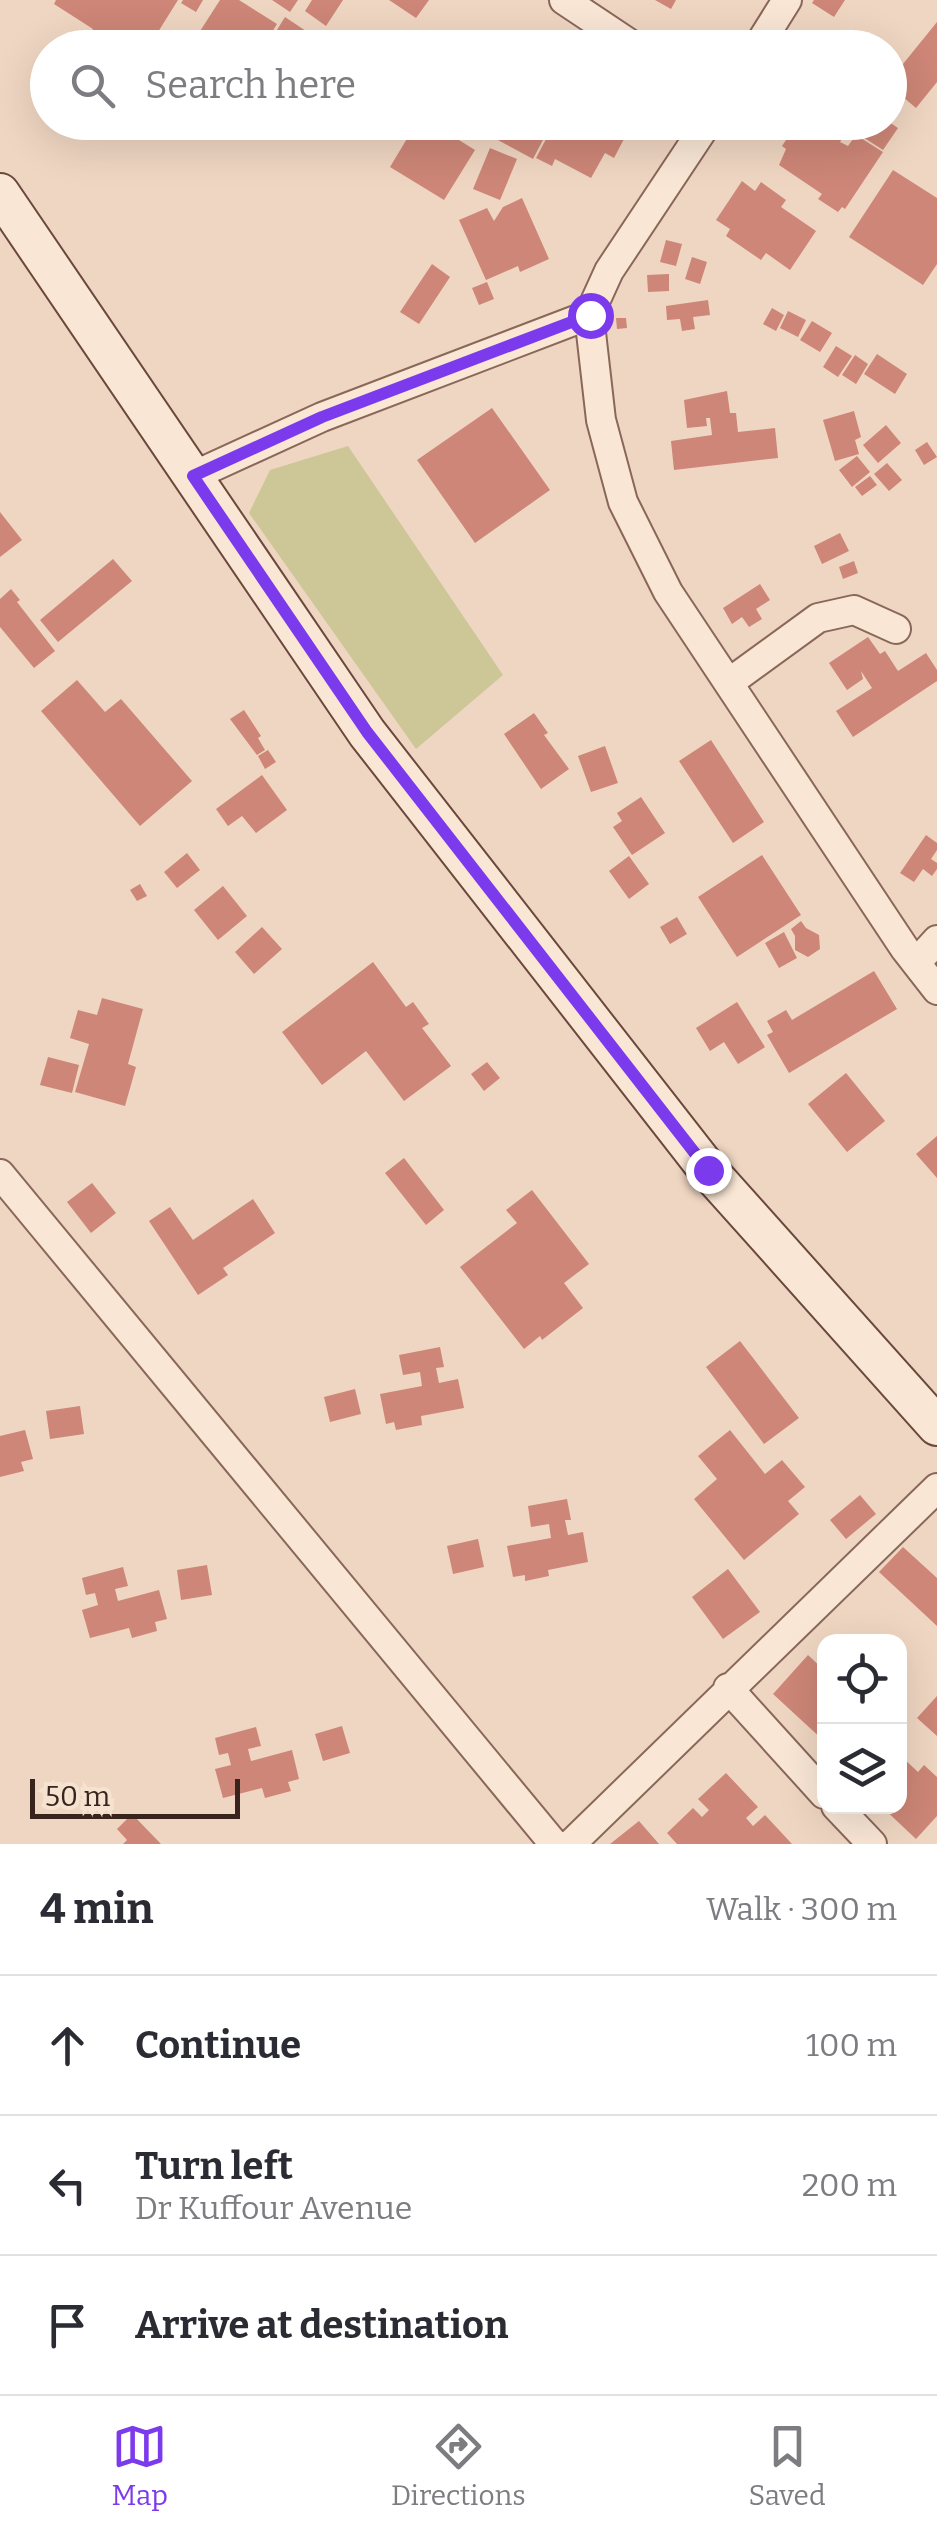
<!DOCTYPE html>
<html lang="en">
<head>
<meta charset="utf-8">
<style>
  body { margin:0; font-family:Bitter,serif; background:#f7f7f7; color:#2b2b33 }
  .controls { position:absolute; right:30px; bottom:30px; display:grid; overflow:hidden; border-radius:20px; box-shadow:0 10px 40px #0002 }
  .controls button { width:90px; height:90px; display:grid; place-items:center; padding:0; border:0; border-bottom:2px solid #e1e1e2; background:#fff; color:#2b2b33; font:50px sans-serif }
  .scale { position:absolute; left:30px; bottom:25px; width:210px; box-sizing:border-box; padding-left:10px; border:5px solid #38241d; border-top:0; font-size:28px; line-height:35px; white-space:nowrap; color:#38241d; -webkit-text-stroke:8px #f6e2d1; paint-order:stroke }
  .stop { position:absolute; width:30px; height:30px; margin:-22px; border:8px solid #7c3aed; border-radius:50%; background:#fff }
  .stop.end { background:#7c3aed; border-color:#fff; box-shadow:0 2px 10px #0008 }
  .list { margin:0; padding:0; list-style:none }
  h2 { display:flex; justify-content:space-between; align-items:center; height:130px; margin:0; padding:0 40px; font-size:42px }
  h2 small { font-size:32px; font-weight:400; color:#7c7c81 }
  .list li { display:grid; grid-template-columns:65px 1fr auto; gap:30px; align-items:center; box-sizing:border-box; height:140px; padding:0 40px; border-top:2px solid #e1e1e2 }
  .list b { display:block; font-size:38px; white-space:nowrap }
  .list p { margin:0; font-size:32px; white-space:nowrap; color:#7c7c81 }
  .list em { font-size:32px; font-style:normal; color:#7c7c81 }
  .icon { flex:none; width:55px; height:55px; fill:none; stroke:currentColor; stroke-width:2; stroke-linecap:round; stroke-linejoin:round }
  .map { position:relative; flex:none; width:937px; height:1844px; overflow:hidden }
  .search { position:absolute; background:#fff; box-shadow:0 10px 40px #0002; left:30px; right:30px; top:30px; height:110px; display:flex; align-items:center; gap:25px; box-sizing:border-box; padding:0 35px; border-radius:55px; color:#7c7c81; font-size:38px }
  .sheet { height:550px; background:#fff }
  nav { display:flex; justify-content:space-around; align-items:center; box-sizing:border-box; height:140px; border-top:2px solid #e1e1e2; background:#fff; font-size:28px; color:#7c7c81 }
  nav a { display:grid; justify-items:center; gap:5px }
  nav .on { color:#7c3aed }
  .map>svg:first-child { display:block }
</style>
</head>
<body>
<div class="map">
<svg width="937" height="1844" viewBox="0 0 937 1844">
  <rect width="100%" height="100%" fill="#efd6c2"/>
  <path fill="#cdc696" d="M348 446 503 675 416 749 249 513 270 470Z"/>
  <path fill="#cd8677" d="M56 0H178L148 48 141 44 138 48H95L85 42 93 29 54 4Z
    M183 0H203L196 12 181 3Z
    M220 0H239L277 24 262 48H208L195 39Z
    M272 0H298L290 12Z
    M312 0H343L326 26 305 11Z
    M389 0H429L416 18Z
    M655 0H676L671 9Z
    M814 0H845L834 17 812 3Z
    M285 17 312 35 304 48H296L275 33Z
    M937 22V82L916 108 890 86V80Z
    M417 122H430L475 150 444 200 390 167Z
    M502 122H539L535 131 545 136 533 159 494 138Z
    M574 122H633L614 158 605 153 591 178 555 159 552 166 536 158 554 124 569 132Z
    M798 122H853L840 142 848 146 856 135 883 152 845 209 842 207 838 212 818 199 822 194 779 165 786 149 782 146Z
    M856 122H889L898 128 883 150 852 130Z
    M490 148 517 159 500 200 473 189Z
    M893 170 937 198V264L923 285 849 237Z
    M742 181 755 191 761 182 786 200 781 207 816 231 790 270 766 253 761 260 726 236 730 229 716 220Z
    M522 198 549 259 520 272 518 266 486 280 459 220 487 208 494 221 503 207Z
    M666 240 682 244 676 266 660 262Z
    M692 257 707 262 700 284 685 279Z
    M432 264 450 277 419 324 400 312Z
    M669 274V291L648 292 647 275Z
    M487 282 494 299 479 305 472 288Z
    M708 300 710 315 693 317 695 329 682 331 680 319 667 320 666 306Z
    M772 308 784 315 776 331 763 324Z
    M788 311 806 320 798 337 780 328Z
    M616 318H626L627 328 617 329Z
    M812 321 832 333 820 352 800 340Z
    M836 346 852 356 838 377 823 367Z
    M877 354 907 374 895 394 864 374Z
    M855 355 868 364 856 384 842 375Z
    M727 391 730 413H736L738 432 775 428 778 458 674 470 671 441 712 435 710 418H706L707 426 687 428 684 400Z
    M492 408 550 490 475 543 417 460Z
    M854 411 861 437 855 440 859 454 835 461 823 420Z
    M886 425 901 443 878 463 863 445Z
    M927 442 937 457 924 465 915 450Z
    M857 456 870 472 852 487 839 470Z
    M887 463 902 480 889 491 874 474Z
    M870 476 877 485 862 496 855 487Z
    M0 512 22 540 0 557Z
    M840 533 849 551 822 564 814 546Z
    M113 559 132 581 58 642 40 620Z
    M854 561 858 573 843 579 839 567Z
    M760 584 770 600 756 609 762 619 749 627 742 617 732 624 723 608Z
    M11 589 20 600 17 602 55 651 34 668 0 627V599Z
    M868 637 880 654 885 651 898 671 926 653 937 670V681L853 737 836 711 872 688 861 671 863 679 847 690 829 663Z
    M77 680 105 712 121 699 192 781 140 826 41 711Z
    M244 710 261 736 258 738 265 750 257 755 230 719Z
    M534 713 548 733 544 735 569 769 541 789 504 734Z
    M711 740 764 822 733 843 679 761Z
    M605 746 618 783 591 792 578 756Z
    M268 750 276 762 265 769 258 756Z
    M262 775 287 810 256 833 242 816 228 826 216 809Z
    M641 797 665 833 632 855 613 827 622 821 617 813Z
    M926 835 937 843V850L931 859 937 863V869L932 876 923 869 914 882 900 873Z
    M187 853 200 870 177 888 164 872Z
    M762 855 801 915 737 957 698 897Z
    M629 856 649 884 629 899 609 871Z
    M140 884 147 896 137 901 130 890Z
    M223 886 247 916 218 940 194 910Z
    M677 917 687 934 670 944 660 927Z
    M801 921 806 928 819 935 820 949 808 957 795 950V936L791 929Z
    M262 927 282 949 254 974 235 952Z
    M784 932 797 958 779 968 765 943Z
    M373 962 406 1007 413 1002 429 1024 422 1028 451 1066 404 1101 366 1051 322 1085 282 1032Z
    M874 971 897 1009 789 1073 767 1035 773 1032 767 1021 786 1010 792 1020Z
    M102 998 143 1009 128 1064 136 1067 125 1106 75 1092 89 1044 70 1038 78 1010 97 1015Z
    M737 1002 765 1047 738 1064 724 1042 710 1051 696 1028Z
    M48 1057 79 1065 72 1093 40 1085Z
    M487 1062 500 1078 484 1091 471 1074Z
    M846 1073 885 1121 847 1152 808 1104Z
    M937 1136V1178L916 1154Z
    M404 1158 444 1210 426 1225 385 1173Z
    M92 1183 116 1213 91 1233 67 1202Z
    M532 1190 589 1264 564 1283 583 1308 542 1340 540 1336 524 1349 460 1267 517 1223 506 1210Z
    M253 1199 275 1233 223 1268 228 1275 198 1295 149 1221 170 1207 193 1240Z
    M740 1341 799 1418 764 1444 706 1367Z
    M440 1347 444 1367 436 1368 439 1383 458 1379 464 1408 421 1416 422 1425 396 1430 394 1422 386 1424 380 1394 422 1386 420 1372 403 1375 399 1355Z
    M355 1389 361 1414 330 1422 324 1397Z
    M80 1406 84 1434 50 1439 46 1411Z
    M25 1430 33 1459 21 1462 24 1471 0 1477V1436Z
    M730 1430 765 1474 782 1460 805 1487 788 1501 799 1514 744 1560 694 1499 717 1479 698 1456Z
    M860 1495 876 1514 846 1539 830 1520Z
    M567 1499 571 1520H565L568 1535 583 1532 588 1562 548 1570 549 1576 525 1581V1575L513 1577 507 1546 551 1538 549 1524 531 1527 528 1506Z
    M478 1539 484 1567 453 1574 447 1546Z
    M903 1547 937 1578V1626L879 1572Z
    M207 1565 212 1595 181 1600 177 1570Z
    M123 1567 128 1586 115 1589 118 1601 159 1590 167 1619 155 1622 157 1631 132 1638 129 1628 90 1638 82 1610 98 1605 95 1593 86 1595 82 1578Z
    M728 1569 760 1612 723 1639 692 1597Z
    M808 1655 824 1670V1741L773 1694Z
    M937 1696V1736L917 1718Z
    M342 1726 350 1753 323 1761 315 1734Z
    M256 1727 261 1746 248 1749 251 1761 292 1750 299 1779 288 1782 291 1791 265 1798 262 1788 223 1798 215 1769 231 1765 228 1753 219 1755 215 1738Z
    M900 1755 918 1772 924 1765 937 1777V1816L916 1839 881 1806H900Z
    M726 1773 758 1807 746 1818 753 1826 765 1815 792 1844H677L667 1833 693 1808 702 1817 709 1810 698 1799Z
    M132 1814 161 1844H123L127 1840 117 1829Z
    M639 1821 659 1844H610Z"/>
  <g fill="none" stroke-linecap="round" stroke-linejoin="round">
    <defs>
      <path id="street" d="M564 0 636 48
        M757 48 787 0
        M708 122 609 271 589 315 601 420 623 502 668 592 905 949 937 990
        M193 476 322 417 589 315
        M730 682 818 618 854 610 896 629
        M916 963 937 940
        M0 1174 554 1844
        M728 1688 824 1794
        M836 1806 872 1844
        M571 1844 937 1488"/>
      <path id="secondary" d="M0 193 367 733 708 1170 937 1426"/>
    </defs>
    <use href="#street" stroke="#896759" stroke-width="32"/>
    <use href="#secondary" stroke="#6a483c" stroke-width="42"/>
    <use href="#street" stroke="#f9e6d5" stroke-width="28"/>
    <use href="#secondary" stroke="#f9e6d5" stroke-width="38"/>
  </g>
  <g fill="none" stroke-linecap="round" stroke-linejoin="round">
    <path stroke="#7c3aed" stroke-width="12" d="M590 315 322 417 193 476 367 732 708 1170"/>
  </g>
</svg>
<div class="controls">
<button><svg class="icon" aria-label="locate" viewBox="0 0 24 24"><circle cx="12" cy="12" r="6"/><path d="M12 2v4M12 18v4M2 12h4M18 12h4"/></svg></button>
<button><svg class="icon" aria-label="layers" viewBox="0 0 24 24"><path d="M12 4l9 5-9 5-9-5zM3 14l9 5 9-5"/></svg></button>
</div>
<div class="scale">50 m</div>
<div class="stop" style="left:590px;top:315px"></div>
<div class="stop end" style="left:708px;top:1170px"></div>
<div class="search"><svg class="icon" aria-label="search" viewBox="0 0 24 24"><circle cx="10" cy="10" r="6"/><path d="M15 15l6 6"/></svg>Search here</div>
</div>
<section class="sheet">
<h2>4 min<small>Walk · 300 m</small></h2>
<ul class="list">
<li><svg class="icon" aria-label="ahead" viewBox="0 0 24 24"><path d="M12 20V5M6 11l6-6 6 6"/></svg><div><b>Continue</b></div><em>100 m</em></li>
<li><svg class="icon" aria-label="left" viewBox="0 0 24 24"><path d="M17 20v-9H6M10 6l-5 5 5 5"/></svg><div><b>Turn left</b><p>Dr Kuffour Avenue</p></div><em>200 m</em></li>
<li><svg class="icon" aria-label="arrive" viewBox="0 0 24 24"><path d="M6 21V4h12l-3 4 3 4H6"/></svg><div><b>Arrive at destination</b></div></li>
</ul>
</section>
<nav>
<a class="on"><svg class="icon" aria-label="map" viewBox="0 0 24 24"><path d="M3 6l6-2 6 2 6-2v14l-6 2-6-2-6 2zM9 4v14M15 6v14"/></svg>Map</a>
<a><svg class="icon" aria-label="directions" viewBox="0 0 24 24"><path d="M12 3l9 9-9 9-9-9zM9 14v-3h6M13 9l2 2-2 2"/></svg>Directions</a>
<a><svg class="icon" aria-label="saved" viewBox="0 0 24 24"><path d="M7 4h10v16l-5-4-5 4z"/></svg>Saved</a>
</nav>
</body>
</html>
